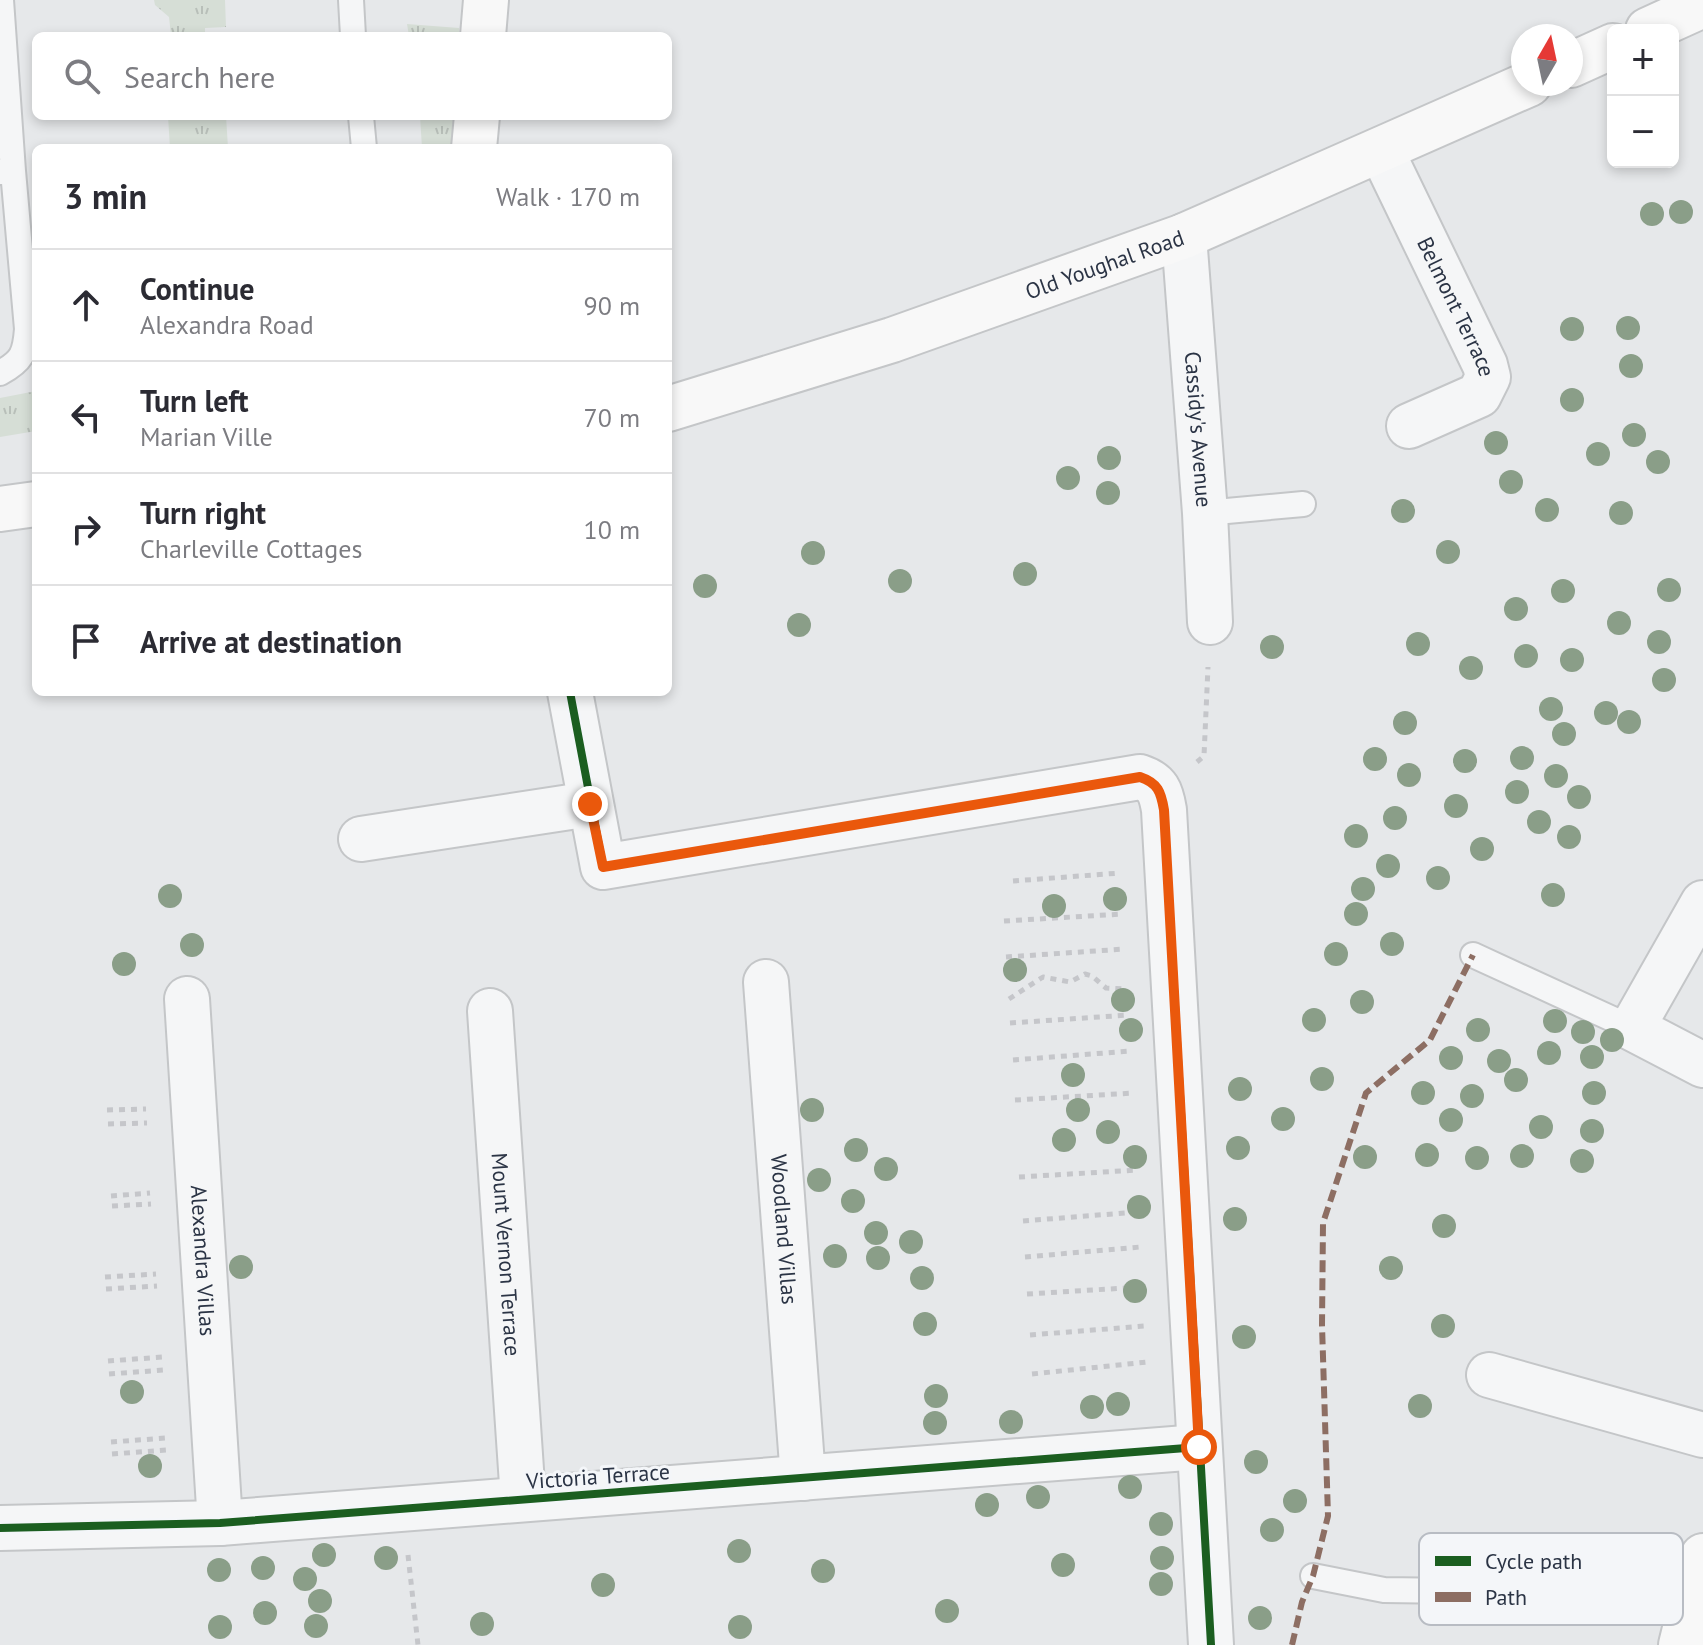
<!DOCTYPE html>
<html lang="en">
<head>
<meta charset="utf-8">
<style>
  body { margin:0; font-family:"PT Sans",sans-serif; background:#f7f7f7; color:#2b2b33 }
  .controls { position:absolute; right:24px; top:24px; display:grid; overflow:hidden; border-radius:12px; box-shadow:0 4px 12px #0003 }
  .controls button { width:72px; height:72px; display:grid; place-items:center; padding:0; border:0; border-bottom:2px solid #e1e1e2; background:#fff; color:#2b2b33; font:40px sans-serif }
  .compass { position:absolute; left:1511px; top:24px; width:72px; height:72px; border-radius:50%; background:#fff; box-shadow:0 4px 12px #0003; rotate:9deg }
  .stop { position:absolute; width:24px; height:24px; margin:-18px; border:6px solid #ea580c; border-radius:50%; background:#fff }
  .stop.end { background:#ea580c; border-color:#fff; box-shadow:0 2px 8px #0008 }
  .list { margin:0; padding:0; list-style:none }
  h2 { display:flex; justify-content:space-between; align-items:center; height:104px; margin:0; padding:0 32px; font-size:34px }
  h2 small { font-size:26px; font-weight:400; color:#7c7c81 }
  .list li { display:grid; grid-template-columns:52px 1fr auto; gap:24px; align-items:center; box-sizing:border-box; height:112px; padding:0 32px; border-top:2px solid #e1e1e2 }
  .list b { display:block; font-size:30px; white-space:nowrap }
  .list p { margin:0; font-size:26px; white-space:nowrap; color:#7c7c81 }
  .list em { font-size:26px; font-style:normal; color:#7c7c81 }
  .icon { flex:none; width:44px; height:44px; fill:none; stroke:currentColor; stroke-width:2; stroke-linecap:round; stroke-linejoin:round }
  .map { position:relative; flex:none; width:1703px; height:1645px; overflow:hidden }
  .search { position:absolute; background:#fff; box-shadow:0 4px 12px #0003; left:32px; top:32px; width:640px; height:88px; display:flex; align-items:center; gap:20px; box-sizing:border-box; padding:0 28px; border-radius:12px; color:#7c7c81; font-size:30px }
  .panel { position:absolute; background:#fff; box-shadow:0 4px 12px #0003; left:32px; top:144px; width:640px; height:552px; border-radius:12px }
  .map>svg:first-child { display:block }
</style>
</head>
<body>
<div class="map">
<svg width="1703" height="1645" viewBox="0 0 1703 1645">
  <defs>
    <pattern id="grass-tufts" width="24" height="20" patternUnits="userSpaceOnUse" patternTransform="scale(2)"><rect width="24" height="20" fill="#d6ded6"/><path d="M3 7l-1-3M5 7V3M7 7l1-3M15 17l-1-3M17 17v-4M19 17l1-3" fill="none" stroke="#b8bfb9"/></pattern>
  </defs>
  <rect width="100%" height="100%" fill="#e6e8ea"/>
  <path fill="url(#grass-tufts)" d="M154 0H225L226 27 205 28V36H171L169 17 155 5Z
    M407 24 459 28V36H409Z
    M168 116H226L228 148H170Z
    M420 116H454L453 148H422Z
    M36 391V431L0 437V398Z"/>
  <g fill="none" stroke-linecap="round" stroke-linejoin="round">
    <defs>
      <path id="lane" d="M351 0 353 36
        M361 116 364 148
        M0 172 13 171 1 0
        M0 373C22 361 25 354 27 329L13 171
        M1205 513 1303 504
        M1473 955 1632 1028
        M1313 1576 1384 1590 1457 1591 1617 1568 1655 1569 1697 1578"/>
      <g id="street">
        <path id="s1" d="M1381 150 1485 365 1488 377 1479 395 1409 426"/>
        <path id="s2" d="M1184 236 1205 513 1210 622"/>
        <path d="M570 692 603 867 1140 777C1158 783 1161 792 1164 810L1211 1645"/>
        <path d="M361 839 590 804"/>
        <path d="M1703 903 1632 1028 1703 1065"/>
        <path id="s3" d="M766 982 803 1478"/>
        <path id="s4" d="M187 999 220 1523"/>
        <path id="s5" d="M490 1011 523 1499"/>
        <path d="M1489 1375 1703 1435"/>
        <path d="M0 1528 220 1523 1199 1447"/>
      </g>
      <g id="secondary">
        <path d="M1648 30 1703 5"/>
        <path d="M483 36 486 0"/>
        <path d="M1571 65 1613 46"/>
        <path d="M474 148 477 116"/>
        <path id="s6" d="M668 409 892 340 1184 236 1529 84"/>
        <path d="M0 509 36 504"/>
        <path d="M1681 1645 1703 1556"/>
      </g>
    </defs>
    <use href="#lane" stroke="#c4c6c8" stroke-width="28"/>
    <use href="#street" stroke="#c4c6c8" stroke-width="48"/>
    <use href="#secondary" stroke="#c4c6c8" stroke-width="48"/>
    <path stroke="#c5c6ca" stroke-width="5" stroke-dasharray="6 6" stroke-linecap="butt" d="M1197 762 1204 756 1208 667
      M1013 881 1120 873
      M1004 921 1123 914
      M1006 957 1125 949
      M1009 999 1043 977 1070 982 1085 974 1092 976 1106 988 1125 989
      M1010 1023 1129 1015
      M1013 1060 1131 1051
      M1015 1100 1134 1093
      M107 1110 146 1109
      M108 1124 147 1123
      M1019 1177 1138 1170
      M111 1196 150 1193
      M112 1206 151 1204
      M1023 1221 1137 1212
      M1025 1257 1140 1247
      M105 1277 156 1274
      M106 1289 157 1286
      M1027 1294 1142 1287
      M1030 1335 1145 1326
      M108 1361 163 1357
      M109 1374 164 1370
      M1032 1374 1147 1362
      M111 1442 166 1438
      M112 1454 167 1450
      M408 1555 418 1645"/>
    <use href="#lane" stroke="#f5f6f7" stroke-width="24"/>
    <use href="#street" stroke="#f5f6f7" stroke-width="44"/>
    <use href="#secondary" stroke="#f8f8f8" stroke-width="44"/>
    <path stroke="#8d6e63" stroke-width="6" stroke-dasharray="12 6" stroke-linecap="butt" d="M1292 1645 1302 1602 1313 1576 1328 1516 1322 1325 1323 1223 1366 1093 1430 1040 1473 955"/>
    <defs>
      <path id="cycleway" d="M570 692 603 867 1140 777C1158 783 1161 792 1164 810L1211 1645
        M0 1528 220 1523 1199 1447"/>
    </defs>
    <use href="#cycleway" stroke="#f4f6f9" stroke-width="13"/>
    <use href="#cycleway" stroke="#1b5e20" stroke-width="8"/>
  </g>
  <g fill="#8a9e88">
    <circle cx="1681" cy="212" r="12"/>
    <circle cx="1652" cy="214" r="12"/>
    <circle cx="1628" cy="328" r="12"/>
    <circle cx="1572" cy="329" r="12"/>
    <circle cx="1631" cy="366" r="12"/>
    <circle cx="1572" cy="400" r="12"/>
    <circle cx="1634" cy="435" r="12"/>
    <circle cx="1496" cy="443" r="12"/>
    <circle cx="1598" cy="454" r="12"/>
    <circle cx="1109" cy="458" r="12"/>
    <circle cx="1658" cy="462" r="12"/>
    <circle cx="1068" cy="478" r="12"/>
    <circle cx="1511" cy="482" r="12"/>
    <circle cx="1108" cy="493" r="12"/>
    <circle cx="1547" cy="510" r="12"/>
    <circle cx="1403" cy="511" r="12"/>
    <circle cx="1621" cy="513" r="12"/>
    <circle cx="1448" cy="552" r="12"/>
    <circle cx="813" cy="553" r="12"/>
    <circle cx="1025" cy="574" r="12"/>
    <circle cx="900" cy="581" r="12"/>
    <circle cx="705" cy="586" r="12"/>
    <circle cx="1669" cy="590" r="12"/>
    <circle cx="1563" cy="591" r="12"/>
    <circle cx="1516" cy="609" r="12"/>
    <circle cx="1619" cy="623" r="12"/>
    <circle cx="799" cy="625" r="12"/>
    <circle cx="1659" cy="642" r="12"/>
    <circle cx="1418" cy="644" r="12"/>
    <circle cx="1272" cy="647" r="12"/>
    <circle cx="1526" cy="656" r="12"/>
    <circle cx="1572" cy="660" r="12"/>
    <circle cx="1471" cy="668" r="12"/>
    <circle cx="1664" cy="680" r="12"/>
    <circle cx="1551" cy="709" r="12"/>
    <circle cx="1606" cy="713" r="12"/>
    <circle cx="1629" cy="722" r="12"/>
    <circle cx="1405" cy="723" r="12"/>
    <circle cx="1564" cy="734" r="12"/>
    <circle cx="1522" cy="758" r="12"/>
    <circle cx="1375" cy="759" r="12"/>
    <circle cx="1465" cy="761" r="12"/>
    <circle cx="1409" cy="775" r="12"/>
    <circle cx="1556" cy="776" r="12"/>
    <circle cx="1517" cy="792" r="12"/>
    <circle cx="1579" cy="797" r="12"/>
    <circle cx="1456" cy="806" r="12"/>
    <circle cx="1395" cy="818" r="12"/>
    <circle cx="1539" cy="822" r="12"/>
    <circle cx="1356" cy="836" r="12"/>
    <circle cx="1569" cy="837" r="12"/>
    <circle cx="1482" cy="849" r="12"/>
    <circle cx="1388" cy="866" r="12"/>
    <circle cx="1438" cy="878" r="12"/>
    <circle cx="1363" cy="889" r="12"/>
    <circle cx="1553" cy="895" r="12"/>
    <circle cx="170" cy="896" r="12"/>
    <circle cx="1115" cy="899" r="12"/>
    <circle cx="1054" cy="906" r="12"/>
    <circle cx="1356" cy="914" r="12"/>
    <circle cx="1392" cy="944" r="12"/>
    <circle cx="192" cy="945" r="12"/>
    <circle cx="1336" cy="954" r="12"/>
    <circle cx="124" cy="964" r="12"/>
    <circle cx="1015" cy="970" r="12"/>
    <circle cx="1123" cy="1000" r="12"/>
    <circle cx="1362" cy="1002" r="12"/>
    <circle cx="1314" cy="1020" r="12"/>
    <circle cx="1555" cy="1021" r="12"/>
    <circle cx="1131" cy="1030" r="12"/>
    <circle cx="1478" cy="1030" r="12"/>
    <circle cx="1583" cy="1032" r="12"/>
    <circle cx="1612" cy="1040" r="12"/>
    <circle cx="1549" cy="1053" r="12"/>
    <circle cx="1592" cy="1057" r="12"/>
    <circle cx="1451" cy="1058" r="12"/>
    <circle cx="1499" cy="1061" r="12"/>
    <circle cx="1073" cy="1075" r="12"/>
    <circle cx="1322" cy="1079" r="12"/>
    <circle cx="1516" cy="1080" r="12"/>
    <circle cx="1240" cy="1089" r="12"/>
    <circle cx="1423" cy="1093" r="12"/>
    <circle cx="1594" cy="1093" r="12"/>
    <circle cx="1472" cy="1096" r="12"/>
    <circle cx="812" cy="1110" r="12"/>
    <circle cx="1078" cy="1110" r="12"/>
    <circle cx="1283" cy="1119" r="12"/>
    <circle cx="1451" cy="1120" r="12"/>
    <circle cx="1541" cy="1127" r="12"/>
    <circle cx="1592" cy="1131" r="12"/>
    <circle cx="1108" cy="1132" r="12"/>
    <circle cx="1064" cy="1140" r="12"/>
    <circle cx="1238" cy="1148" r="12"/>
    <circle cx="856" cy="1150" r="12"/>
    <circle cx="1427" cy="1155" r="12"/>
    <circle cx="1522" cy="1156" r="12"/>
    <circle cx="1135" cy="1157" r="12"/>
    <circle cx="1365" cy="1157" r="12"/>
    <circle cx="1477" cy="1158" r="12"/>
    <circle cx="1582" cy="1161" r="12"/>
    <circle cx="886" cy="1169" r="12"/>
    <circle cx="819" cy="1180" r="12"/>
    <circle cx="853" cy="1201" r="12"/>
    <circle cx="1139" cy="1207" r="12"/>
    <circle cx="1235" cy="1219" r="12"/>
    <circle cx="1444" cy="1226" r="12"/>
    <circle cx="876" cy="1233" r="12"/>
    <circle cx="911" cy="1242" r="12"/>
    <circle cx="835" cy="1256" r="12"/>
    <circle cx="878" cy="1258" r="12"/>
    <circle cx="241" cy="1267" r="12"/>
    <circle cx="1391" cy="1268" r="12"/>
    <circle cx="922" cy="1278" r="12"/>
    <circle cx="1135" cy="1291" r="12"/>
    <circle cx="925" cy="1324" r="12"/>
    <circle cx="1443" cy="1326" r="12"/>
    <circle cx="1244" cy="1337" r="12"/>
    <circle cx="132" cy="1392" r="12"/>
    <circle cx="936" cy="1396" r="12"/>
    <circle cx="1118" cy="1404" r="12"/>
    <circle cx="1420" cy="1406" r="12"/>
    <circle cx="1092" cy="1407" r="12"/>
    <circle cx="1011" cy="1422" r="12"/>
    <circle cx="935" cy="1423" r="12"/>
    <circle cx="1256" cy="1462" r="12"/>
    <circle cx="150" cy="1466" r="12"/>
    <circle cx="1130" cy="1487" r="12"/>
    <circle cx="1038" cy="1497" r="12"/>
    <circle cx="1295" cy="1501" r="12"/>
    <circle cx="987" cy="1505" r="12"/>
    <circle cx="1161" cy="1524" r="12"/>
    <circle cx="1272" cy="1530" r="12"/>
    <circle cx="739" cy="1551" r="12"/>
    <circle cx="324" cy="1555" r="12"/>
    <circle cx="386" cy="1558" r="12"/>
    <circle cx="1162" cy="1558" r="12"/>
    <circle cx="1063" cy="1565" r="12"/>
    <circle cx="263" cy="1568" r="12"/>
    <circle cx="219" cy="1570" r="12"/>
    <circle cx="823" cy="1571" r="12"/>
    <circle cx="305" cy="1579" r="12"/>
    <circle cx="1161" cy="1584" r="12"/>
    <circle cx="603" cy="1585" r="12"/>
    <circle cx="320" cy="1601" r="12"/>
    <circle cx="947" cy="1611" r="12"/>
    <circle cx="265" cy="1613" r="12"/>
    <circle cx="1260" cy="1618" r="12"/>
    <circle cx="482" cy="1624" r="12"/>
    <circle cx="316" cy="1626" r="12"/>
    <circle cx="220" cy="1627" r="12"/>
    <circle cx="740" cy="1627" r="12"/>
  </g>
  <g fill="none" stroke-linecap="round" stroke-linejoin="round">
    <path stroke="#ea580c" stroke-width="10" d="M590 804 603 867 1140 777C1158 783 1161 792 1164 810L1199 1447"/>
  </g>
  <g text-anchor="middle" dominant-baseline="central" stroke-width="6" stroke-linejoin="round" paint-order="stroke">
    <g font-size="22" fill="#2b3445" stroke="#f4f6f9">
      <text stroke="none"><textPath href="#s6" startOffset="460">Old Youghal Road</textPath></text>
      <text stroke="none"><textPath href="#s1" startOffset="174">Belmont Terrace</textPath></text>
      <text stroke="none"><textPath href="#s2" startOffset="194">Cassidy's Avenue</textPath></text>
      <text stroke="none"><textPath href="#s3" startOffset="248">Woodland Villas</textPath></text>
      <text stroke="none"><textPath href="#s5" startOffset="244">Mount Vernon Terrace</textPath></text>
      <text stroke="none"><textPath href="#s4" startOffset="262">Alexandra Villas</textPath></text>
      <text transform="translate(598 1476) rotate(-4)">Victoria Terrace</text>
    </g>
  </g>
  <rect x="1419" y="1533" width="264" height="92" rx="12" fill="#f4f6f9" stroke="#b8bcc3" stroke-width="2"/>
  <rect x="1435" y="1556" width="36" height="10" fill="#1b5e20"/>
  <rect x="1435" y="1592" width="36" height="10" fill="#8d6e63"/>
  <g font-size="22" fill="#2b3445">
    <text x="1485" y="1569">Cycle path</text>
    <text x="1485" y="1605">Path</text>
  </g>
</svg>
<div class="controls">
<button>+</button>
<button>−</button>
</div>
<svg class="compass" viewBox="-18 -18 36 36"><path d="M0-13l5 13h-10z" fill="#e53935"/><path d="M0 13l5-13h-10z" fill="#7c7c81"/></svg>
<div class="stop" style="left:1199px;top:1447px"></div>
<div class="stop end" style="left:590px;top:804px"></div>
<div class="search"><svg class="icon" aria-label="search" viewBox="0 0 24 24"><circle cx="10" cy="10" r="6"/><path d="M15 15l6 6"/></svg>Search here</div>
<section class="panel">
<h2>3 min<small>Walk · 170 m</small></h2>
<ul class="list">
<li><svg class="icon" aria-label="ahead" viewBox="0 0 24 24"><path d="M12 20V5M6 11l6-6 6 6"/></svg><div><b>Continue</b><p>Alexandra Road</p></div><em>90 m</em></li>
<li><svg class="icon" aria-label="left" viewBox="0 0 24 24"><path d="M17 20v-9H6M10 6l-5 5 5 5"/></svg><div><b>Turn left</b><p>Marian Ville</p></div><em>70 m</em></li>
<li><svg class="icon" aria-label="right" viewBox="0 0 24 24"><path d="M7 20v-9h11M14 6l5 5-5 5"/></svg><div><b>Turn right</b><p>Charleville Cottages</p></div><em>10 m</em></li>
<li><svg class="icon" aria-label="arrive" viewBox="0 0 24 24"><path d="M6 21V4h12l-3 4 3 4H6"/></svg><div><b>Arrive at destination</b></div></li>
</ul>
</section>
</div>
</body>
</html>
